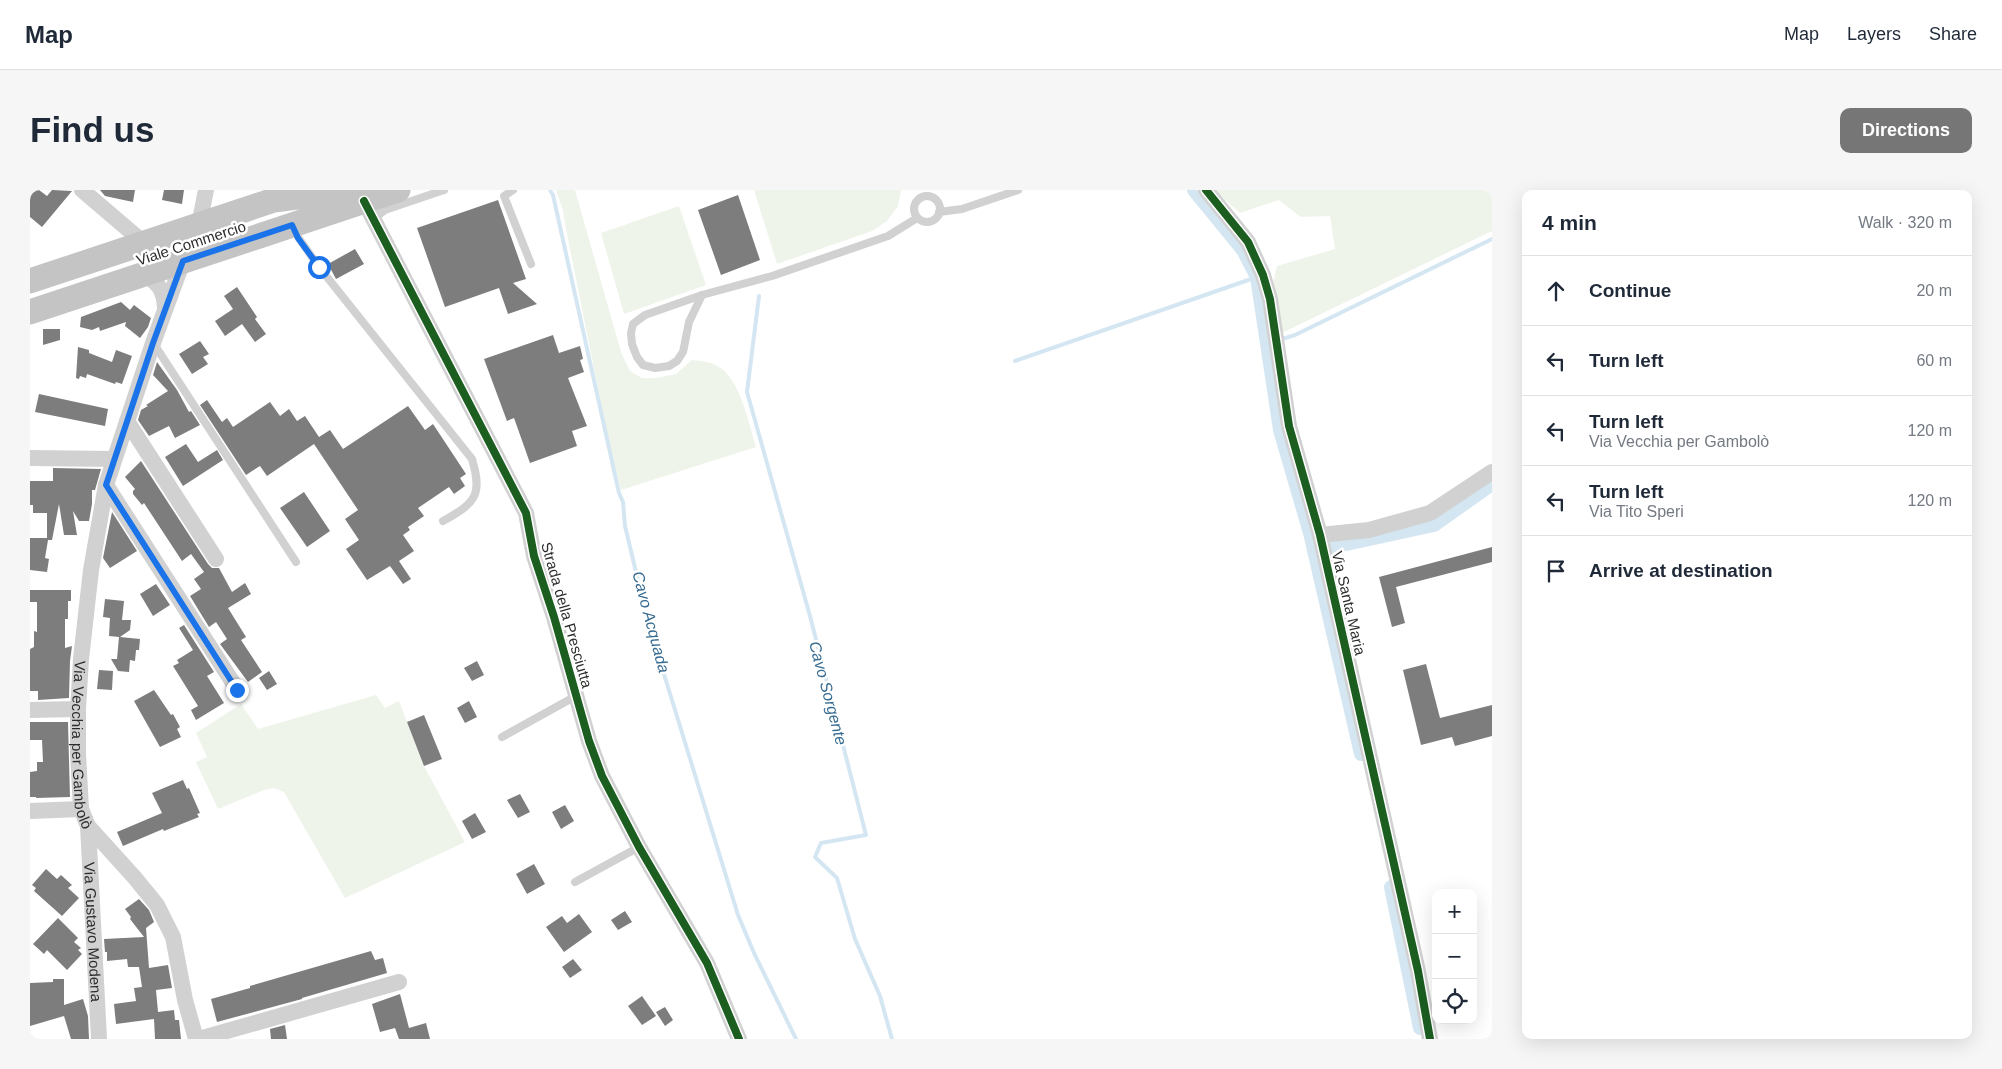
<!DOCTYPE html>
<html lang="en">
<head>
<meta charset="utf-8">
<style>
  body { margin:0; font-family:Arial,sans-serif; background:#f6f6f7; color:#1f2937 }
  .controls { position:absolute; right:15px; bottom:15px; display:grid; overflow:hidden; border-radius:10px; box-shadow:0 5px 20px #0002 }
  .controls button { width:45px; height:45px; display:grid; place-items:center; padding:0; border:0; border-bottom:1px solid #e0e1e3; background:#fff; color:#1f2937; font:25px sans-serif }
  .stop { position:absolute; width:15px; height:15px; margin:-11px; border:4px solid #1a73e8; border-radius:50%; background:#fff }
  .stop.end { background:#1a73e8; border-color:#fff; box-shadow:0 1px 5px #0008 }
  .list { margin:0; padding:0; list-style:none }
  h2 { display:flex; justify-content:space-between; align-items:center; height:65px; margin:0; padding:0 20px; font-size:21px }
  h2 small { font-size:16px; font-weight:400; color:#747a83 }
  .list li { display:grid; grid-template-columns:32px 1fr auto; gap:15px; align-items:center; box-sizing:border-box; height:70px; padding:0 20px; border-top:1px solid #e0e1e3 }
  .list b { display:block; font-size:19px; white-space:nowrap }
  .list p { margin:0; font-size:16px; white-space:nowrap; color:#747a83 }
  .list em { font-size:16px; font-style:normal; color:#747a83 }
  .icon { flex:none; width:28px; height:28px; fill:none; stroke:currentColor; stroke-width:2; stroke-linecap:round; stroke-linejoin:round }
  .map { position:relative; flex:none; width:1462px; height:849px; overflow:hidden; border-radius:10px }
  header { display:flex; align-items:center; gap:30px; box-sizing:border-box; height:70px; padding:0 25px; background:#fff; border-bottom:1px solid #e0e1e3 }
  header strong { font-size:24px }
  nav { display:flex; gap:28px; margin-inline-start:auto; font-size:18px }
  .intro { display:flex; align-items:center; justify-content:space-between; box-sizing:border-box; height:120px; padding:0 30px }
  h1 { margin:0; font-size:35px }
  .button { padding:12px 22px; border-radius:10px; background:#767676; color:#fff; font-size:18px; font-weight:700 }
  main { display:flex; gap:30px; padding:0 30px }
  aside { flex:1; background:#fff; border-radius:10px; box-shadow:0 5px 20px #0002 }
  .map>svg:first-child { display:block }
</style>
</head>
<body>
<header>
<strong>Map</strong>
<nav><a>Map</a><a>Layers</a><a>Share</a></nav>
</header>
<div class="intro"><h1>Find us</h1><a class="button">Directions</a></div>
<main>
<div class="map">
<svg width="1462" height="849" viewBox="0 0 1462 849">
  <rect width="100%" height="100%" fill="#fff"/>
  <path fill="#eef4ea" d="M526 0H545L591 162 600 181 612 188H626L646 184 662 170C672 171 683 172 692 179 711 194 719 234 726 257L591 300 579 253 536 39 533 20Z
    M724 0H870L871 1 868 16 857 31 842 41 747 74Z
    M1184 0H1462V41L1252 143 1243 94 1247 76 1305 59 1300 26 1271 27 1249 10 1210 23Z
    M649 16 676 95 594 124 571 43Z
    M346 505 355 518 369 511 394 576 435 652 315 708 254 602 244 598 234 600 188 619 166 572 177 567 166 543 211 514 228 539Z"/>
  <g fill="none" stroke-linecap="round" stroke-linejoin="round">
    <path stroke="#d4e6f2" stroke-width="4" d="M520 0 523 5 589 303 593 312 595 336 618 432 708 725 724 763 766 849
      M729 106 717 202 780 426 836 645 791 653 785 667 807 688 825 749 850 806 862 849
      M1249 150 1265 145 1462 49
      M985 171 1227 87"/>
    <path stroke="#d4e6f2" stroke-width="14" d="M1164 0 1213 60 1227 87 1250 240 1280 343 1331 564
      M1284 361 1404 335 1462 294
      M1361 697 1390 838"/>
  </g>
  <path fill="#7d7d7d" d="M0 0H9L17 6 22 0 42 1 12 37 0 27Z
    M70 0H105L103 12 75 6Z
    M134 0H154L152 14 132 10Z
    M708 5 730 70 691 85 668 20Z
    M468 10 496 89 483 93 507 114 478 124 469 98 415 117 387 38Z
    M325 59 334 74 306 89 298 74Z
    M207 97 227 127 225 129 236 144 225 152 212 134 195 146 185 131 203 119 194 106Z
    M91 112 100 120 104 115 121 128 118 137 110 148 95 136 96 132 70 141 69 137 62 140 50 137 51 127Z
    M13 139H30V150L13 155Z
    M523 145 529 163 550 156 553 169 550 170 554 182 538 188 557 236 542 241 547 256 500 273 484 228 477 231 454 169Z
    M170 151 179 164 173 167 178 174 162 184 149 164Z
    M48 157 59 160V163L82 172 86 160 102 166 92 194 86 192 85 194 57 184 56 188 50 186 49 189 46 188Z
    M127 172 147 200 159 222 161 221 170 235 145 248 139 236 119 246 108 230 111 220 118 216 116 215 138 201 123 185Z
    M9 204 78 219 75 236 5 222Z
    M177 210 192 232 197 228 203 237 240 212 250 226 259 219 267 231 275 226 289 247 300 240 313 259 378 216 395 240 403 234 436 284 430 288 435 296 424 304 419 297 388 318 394 326 378 337 380 340 373 345 384 361 369 371 381 389 373 394 360 376 337 390 316 359 329 350 315 329 328 320 284 254 237 286 230 276 216 285 170 215Z
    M156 254 168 272 187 260 193 270 153 296 135 267Z
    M111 271 178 374 182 378H189L202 402 215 393 221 404 198 418 216 447 211 450 232 482 218 492 190 454 197 449 186 432 179 437 160 406 171 399 164 389 174 382 161 364 152 371 114 313 112 315 103 304V301L105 299 95 287Z
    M23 278 71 279 65 300H62V314L59 331H49L43 321 47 345H34L29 314 22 350H18L15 368 19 369 17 382 0 380V348H17V323H3V315H0V291H23Z
    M274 302 300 341 277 357 250 318Z
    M82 322 107 361 80 378 73 368Z
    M1462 357V372L1366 397 1375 433 1362 437 1349 387Z
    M126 394 140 415 123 426 110 404Z
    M0 400H41V411H38V429H35V458L42 456 40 471 39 508 8 510V501H0V459L4 457V441L7 442V412H0Z
    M75 409 94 411 92 430H101L100 440 90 447 110 449 109 460H106L105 471 100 470 99 482 88 481 81 469H87L89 447 79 446 80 428 73 427Z
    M154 435 184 482 177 486 194 513 166 530 161 520 168 516 143 476 149 473 147 470 163 460 149 438Z
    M447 471 454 485 442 491 434 478Z
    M1396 474 1410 528 1462 515V546L1425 556 1422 547 1391 555 1373 480Z
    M69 480 83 481 82 500 67 499Z
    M239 481 247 494 237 500 229 488Z
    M124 500 141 525 143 524 150 537 147 539 151 547 130 557 104 511Z
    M439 511 447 527 435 533 427 518Z
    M394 525 412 569 394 576 377 532Z
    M0 532H38L40 607 6 608V607H0V582L7 581V572H13L12 550H0Z
    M153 590 157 599 159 598 170 623 167 624 169 627 134 641 133 639 93 656 87 642 132 623 122 603Z
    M490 604 500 622 488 628 477 610Z
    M535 615 544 631 531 639 522 622Z
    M445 623 456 642 442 649 432 631Z
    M504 674 515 694 497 704 486 684Z
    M16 679 27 689 31 685 42 695 38 698 49 708 32 726 4 701 6 698 2 695Z
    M109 709 119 720 124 732 116 738 119 778 138 775 142 798 126 800 128 822 144 820 145 830H149L151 849H125L124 829 86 834 84 814 106 811 104 798 112 797 109 777H98L97 769 77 771V762H75L74 749 114 747 100 729 101 727 95 719Z
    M595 721 602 732 588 740 581 730Z
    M549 724 562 742 534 762 516 737 532 726 537 733Z
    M28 728 48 748 44 752 51 758 48 760 52 764 37 780 17 760 14 764 3 754Z
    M341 761 345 770 353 768 357 783 272 808V809L187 832 181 809 220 798V796Z
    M543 769 552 780 540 788 532 777Z
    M23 789H34V815L53 809 58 826 59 849H41L34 826 0 836V793L23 792Z
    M370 804 379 838 396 833 400 849H369L365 838 350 842 342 814Z
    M612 806 626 826 612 835 598 816Z
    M635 817 643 830 635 836 626 822Z
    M255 835 257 849H241L240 839Z"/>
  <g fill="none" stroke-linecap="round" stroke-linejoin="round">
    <path stroke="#d1d1d1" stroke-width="8" d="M483 0 474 6 501 74
      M884 19a13 13 0 1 1 26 0a13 13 0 1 1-26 0Z
      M909 22 932 19 988 0
      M343 29 355 20 414 0
      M263 37 268 47 289 77 442 269C453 306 445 313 413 331
      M672 105 659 132 653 162 647 171 639 176 625 178 613 175 607 167 602 154 601 143 603 134 615 125 672 105 742 86 858 46 887 28
      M124 154 266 372
      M472 547 546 506
      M545 692 609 657"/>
    <g stroke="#d1d1d1" stroke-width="16">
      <path d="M52 0 107 47"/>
      <path d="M1176 0 1218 52 1233 85 1240 109 1259 236 1290 345 1388 781 1400 849"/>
      <path d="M334 11 496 323 504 366 524 427 559 551 572 586 609 657 677 773 709 849"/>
      <path d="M169 35 176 0"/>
      <path id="s1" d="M153 71 123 153 76 295 61 380 51 469 48 519V563L51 619 58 636 105 688 127 715 143 747 155 810 166 849"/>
      <path d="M113 84C129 93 134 100 135 118"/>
      <path d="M97 231 186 369"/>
      <path d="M0 268 84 269"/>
      <path d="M76 295 207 499"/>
      <path d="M1290 345 1339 340 1400 323 1462 282"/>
      <path d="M0 520 48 519"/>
      <path d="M0 621 51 619"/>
      <path id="s2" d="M58 636 69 849"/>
      <path d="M169 849 369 792"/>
    </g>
    <path stroke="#c4c4c4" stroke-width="25" d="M0 91 244 10 321 0
      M0 122 368 0"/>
    <defs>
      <path id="cycleway" d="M1176 0 1218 52 1233 85 1240 109 1259 236 1290 345 1388 781 1400 849
        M334 11 496 323 504 366 524 427 559 551 572 586 609 657 677 773 709 849"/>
    </defs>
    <use href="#cycleway" stroke="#fff" stroke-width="11"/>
    <use href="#cycleway" stroke="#1b5e20" stroke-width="8"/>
  </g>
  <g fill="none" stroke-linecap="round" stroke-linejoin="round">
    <path stroke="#1a73e8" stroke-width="6" d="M207 500 76 295 123 153 153 71 262 35 268 48 289 77"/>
  </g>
  <g text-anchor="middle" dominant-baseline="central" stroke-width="5" stroke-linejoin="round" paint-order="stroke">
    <g font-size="15" fill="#2c2c2c" stroke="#fff">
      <text transform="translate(161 53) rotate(-18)">Viale Commercio</text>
      <text transform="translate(1319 413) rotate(77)">Via Santa Maria</text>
      <text transform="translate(537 425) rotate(74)">Strada della Presciutta</text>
      <text stroke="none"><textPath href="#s1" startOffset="499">Via Vecchia per Gambolò</textPath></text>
      <text stroke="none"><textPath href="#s2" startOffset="106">Via Gustavo Modena</textPath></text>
    </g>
    <g font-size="16" font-style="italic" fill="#366b91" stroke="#fff">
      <text transform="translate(621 432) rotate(75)">Cavo Acquada</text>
      <text transform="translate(798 503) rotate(75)">Cavo Sorgente</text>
    </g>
  </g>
</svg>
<div class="controls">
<button>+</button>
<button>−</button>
<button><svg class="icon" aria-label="locate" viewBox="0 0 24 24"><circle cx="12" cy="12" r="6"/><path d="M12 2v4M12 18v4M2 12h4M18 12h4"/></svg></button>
</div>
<div class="stop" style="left:289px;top:77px"></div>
<div class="stop end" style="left:207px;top:500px"></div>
</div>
<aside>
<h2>4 min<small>Walk · 320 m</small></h2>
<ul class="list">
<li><svg class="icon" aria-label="ahead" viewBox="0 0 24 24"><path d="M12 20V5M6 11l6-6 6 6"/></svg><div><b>Continue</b></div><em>20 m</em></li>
<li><svg class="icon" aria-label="left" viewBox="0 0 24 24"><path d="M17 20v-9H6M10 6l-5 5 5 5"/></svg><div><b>Turn left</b></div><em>60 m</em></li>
<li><svg class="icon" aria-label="left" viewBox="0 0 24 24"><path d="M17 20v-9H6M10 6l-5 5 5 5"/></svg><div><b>Turn left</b><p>Via Vecchia per Gambolò</p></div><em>120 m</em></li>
<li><svg class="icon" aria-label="left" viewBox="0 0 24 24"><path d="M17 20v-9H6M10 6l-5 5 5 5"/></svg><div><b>Turn left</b><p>Via Tito Speri</p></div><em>120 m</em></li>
<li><svg class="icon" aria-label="arrive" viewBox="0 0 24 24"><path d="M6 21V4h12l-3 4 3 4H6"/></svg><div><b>Arrive at destination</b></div></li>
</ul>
</aside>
</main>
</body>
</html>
